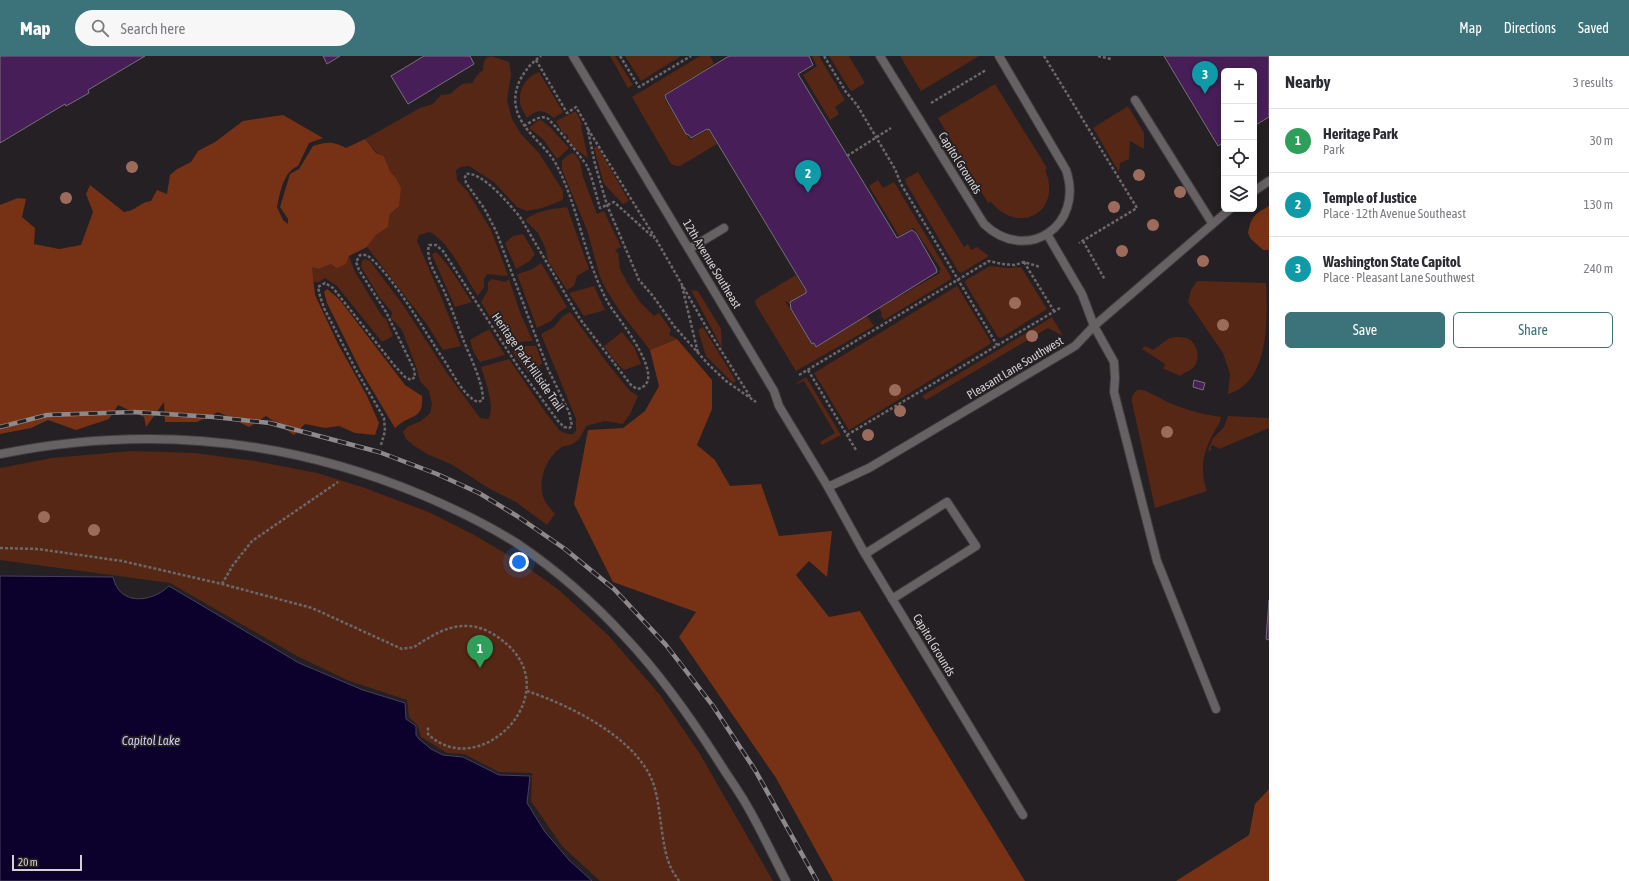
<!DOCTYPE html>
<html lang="en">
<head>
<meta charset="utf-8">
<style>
  body { margin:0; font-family:"Asap Condensed",sans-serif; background:#f7f7f7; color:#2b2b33 }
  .controls { position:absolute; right:12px; top:12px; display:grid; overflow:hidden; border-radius:6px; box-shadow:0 2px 10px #0003 }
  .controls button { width:36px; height:36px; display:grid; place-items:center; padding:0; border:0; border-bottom:1px solid #e1e1e2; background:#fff; color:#2b2b33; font:20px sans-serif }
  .scale { position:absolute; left:12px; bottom:10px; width:70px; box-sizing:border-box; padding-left:4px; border:2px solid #d4d1d2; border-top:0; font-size:11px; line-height:14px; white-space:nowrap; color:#d4d1d2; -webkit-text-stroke:3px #252023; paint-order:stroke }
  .you { position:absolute; left:519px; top:506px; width:14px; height:14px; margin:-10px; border:3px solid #fff; border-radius:50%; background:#1a73e8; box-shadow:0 0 0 6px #1a73e833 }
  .badge { display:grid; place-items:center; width:26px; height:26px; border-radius:50%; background:#3c737b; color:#fff; font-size:13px; font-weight:700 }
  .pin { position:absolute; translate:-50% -33px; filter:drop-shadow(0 1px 2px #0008) }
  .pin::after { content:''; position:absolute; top:21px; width:14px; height:12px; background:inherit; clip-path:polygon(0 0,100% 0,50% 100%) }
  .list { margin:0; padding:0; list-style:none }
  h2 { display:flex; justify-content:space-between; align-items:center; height:52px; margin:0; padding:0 16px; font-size:17px }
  h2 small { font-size:13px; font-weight:400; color:#7c7c81 }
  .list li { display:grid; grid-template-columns:26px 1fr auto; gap:12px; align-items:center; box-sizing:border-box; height:64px; padding:0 16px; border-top:1px solid #e1e1e2 }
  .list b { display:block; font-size:15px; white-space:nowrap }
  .list p { margin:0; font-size:13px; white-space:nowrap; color:#7c7c81 }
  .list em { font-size:13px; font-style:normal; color:#7c7c81 }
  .actions { display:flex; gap:8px; padding:12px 16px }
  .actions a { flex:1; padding:9px 0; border:1px solid #3c737b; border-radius:6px; text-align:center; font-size:14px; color:#3c737b }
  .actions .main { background:#3c737b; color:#fff }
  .icon { flex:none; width:22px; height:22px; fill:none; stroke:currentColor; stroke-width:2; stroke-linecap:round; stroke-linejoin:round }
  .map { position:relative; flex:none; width:1269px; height:825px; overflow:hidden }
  header { display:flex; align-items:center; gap:24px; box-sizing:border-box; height:56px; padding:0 20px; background:#3c737b; color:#fff }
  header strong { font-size:19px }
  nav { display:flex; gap:22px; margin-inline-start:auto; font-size:14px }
  .search { width:280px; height:36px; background:#f7f7f7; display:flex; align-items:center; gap:10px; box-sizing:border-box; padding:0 14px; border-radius:22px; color:#7c7c81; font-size:15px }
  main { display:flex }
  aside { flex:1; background:#fff }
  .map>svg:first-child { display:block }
</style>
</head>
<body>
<header>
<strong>Map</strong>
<div class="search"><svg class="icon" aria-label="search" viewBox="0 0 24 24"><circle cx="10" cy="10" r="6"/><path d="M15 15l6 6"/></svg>Search here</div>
<nav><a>Map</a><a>Directions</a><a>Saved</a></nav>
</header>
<main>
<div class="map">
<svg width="1269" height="825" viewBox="0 0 1269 825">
  <rect width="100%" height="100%" fill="#252023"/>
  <path fill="#562715" d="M491 0 509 6 511 19 507 44 512 63 521 78 539 97 563 135V144L542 152 527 155 517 151 494 126 469 110 461 111 456 114 457 124 468 136 491 174 508 219 505 220 487 218 484 223V231L478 240C464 220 451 188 430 176L419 179 417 185 439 236 461 290 443 294 426 267 367 191 376 179 388 171 396 122 390 115 384 100 377 97 365 83 420 52 433 48 441 39 450 38 462 28 472 27 478 18 483 14C484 7 483 2 491 0Z
    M610 0H615L633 29 628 32Z
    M625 0H681L641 25Z
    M700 0H710L714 8 664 39 665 44 690 84 707 74H709L717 88 680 110H676L671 108 632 41Z
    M812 0H819L845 44 835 51 839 58 830 64 803 19 817 10Z
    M829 0H849L865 27 852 35 850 34Z
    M900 0H979L921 35Z
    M539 16 563 56 554 62C543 53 537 53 527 62 525 58 521 52 520 47 518 33 527 20 539 16Z
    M995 28 1047 112 1045 114C1063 154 1020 181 991 146L988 147 938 62Z
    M1128 50 1144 77V93L1130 85 1129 103 1120 107 1119 116 1093 72Z
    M574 56H576L582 68 581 70 588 102 572 90 568 84V79L563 77 556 65Z
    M541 64 550 71 569 92 557 103 543 83 529 72 537 65Z
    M597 90 629 145 623 148 604 128 594 92Z
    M572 97 576 99 580 106 583 121 597 158 604 155 621 191 615 194 618 197 620 213 628 228 640 246 654 260 659 257 671 274 669 279 677 283 650 294 621 257 607 235 600 221 587 174 562 114V105L567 100Z
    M918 116 964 191 968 188 971 194 977 191 989 200 961 217 958 215 906 127 905 123Z
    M878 124 883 132 894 126 951 221V223L884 264 881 259 882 257 879 252 940 217 939 215 941 213 914 172 899 180 869 130Z
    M567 151 589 213 577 220 574 230 567 234 548 205 545 191 538 177 525 164C536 154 554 153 567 151Z
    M523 178 535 198 530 205 516 213 505 187 513 180Z
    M435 196C444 200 465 236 472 246L455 251 432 199Z
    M349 200 355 216 382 260 386 263 393 280 382 286 337 230 325 222 319 226H314L311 210 319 213 331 208H345Z
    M365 203 370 205 403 249 447 317 480 362 488 363C496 352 485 324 481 311L509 303 546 357 560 375 568 378H573L576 375V363L541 278 554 271 563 260 570 256 608 308 630 335 638 340 630 358 623 368 605 365 586 370C583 376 580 384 574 387 570 390 563 389 559 393 546 403 538 424 543 440 544 446 551 453 555 458L547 469 516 446 490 433 451 408 427 398 413 389 406 383 403 376 407 371 421 365 430 357 432 348 429 335 420 325 416 310 402 274 391 262 392 256 380 242 361 211 362 205Z
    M541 207 567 251 558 257 551 265 537 272 517 218 531 214Z
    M990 210 1008 212 1021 211 1047 253 1001 282 998 281 965 227 966 224Z
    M796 219 805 234V237L789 247 785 245 812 288 813 287 816 291 867 260 874 270 796 315 756 249 755 245 758 242Z
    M492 223 505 226 509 223 521 259 533 285 521 286 509 291 481 246 488 234V226Z
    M1197 225 1266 227C1268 264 1269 327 1228 338L1230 318 1223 297 1188 246 1191 234Z
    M594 230 605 254 584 260 569 237Z
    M957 230 991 286 990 288 849 374 814 317Z
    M691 234 698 235 721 273 722 292Z
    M1052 261 1063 280 1048 272 926 344 922 340Z
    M703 271 736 325 733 327 706 300 698 274Z
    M489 273 505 299 480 306 473 295 470 284Z
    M622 276 634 291 641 308 624 314 614 304 604 290Z
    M1174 281C1179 281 1185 281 1189 283 1198 289 1201 304 1193 312 1189 316 1184 316 1180 320L1162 312 1165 310V308L1142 293 1145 290 1153 294 1168 283Z
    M522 290H536L542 307 536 314 528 317 512 295Z
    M806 321 841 379 822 389 820 386 835 377 804 325 794 329Z
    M1137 334C1145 333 1151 338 1158 341 1177 352 1200 358 1221 361 1220 369 1215 373 1212 380 1202 399 1200 415 1207 435L1155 452 1132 346V340Z
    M1228 360 1269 362V372L1219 393 1213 389 1211 390V394L1208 395 1213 382 1224 371Z
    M131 395 195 397 255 405 317 417 365 432 431 457 476 480 523 508 560 535 609 580 660 639 700 698 773 825H600L562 790 531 745 532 717 499 716 464 698 447 697 421 681 418 670 409 661 407 644 347 624 297 600 170 527 0 504V412L52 402Z"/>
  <path fill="#773114" d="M283 59 323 82 309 87 298 110C283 116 280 137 277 151L283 164 288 168V163L280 151 290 118 299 113 313 90C328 86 332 85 346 92L365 83 376 97 384 100 390 115 396 122 401 132 399 150 390 158 388 171 376 179 367 191 349 200 346 208 337 212 331 208 319 213 312 211 315 239 338 288 367 340 379 367 375 379 355 377 339 370 325 372 305 368 294 379 266 360 249 371 218 356 197 366H165L164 346 146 371 144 361 118 349 109 363 76 374 48 364 31 372 0 378V149L18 142 26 143 22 161 35 172 34 188 59 193 81 189 93 156 86 138 90 129 124 156C138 154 138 147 151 145L157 134 167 138 170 119 177 113 191 106 198 95 215 86 243 65Z
    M1269 150V194H1263L1251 183 1248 177C1252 159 1254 159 1269 150Z
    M327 233 339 243 405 329 422 340C424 365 410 357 395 372L361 315 327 247 324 236Z
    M677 283 712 324V353L697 389 715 404 730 430 761 428 779 480 832 475 827 521 809 505 796 519 829 561 860 555 1025 825H833L776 722 679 581 696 556 613 526 574 448 588 374 623 372 645 355 659 330 650 294Z
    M1269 733V825H1176L1249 779 1255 748Z"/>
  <path fill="#0c002c" stroke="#483f5e" d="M0 520 113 521C119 550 151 547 169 530L299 607 363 634 405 647 406 663 416 670V679L419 683 431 693 443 699 463 701 499 719 530 720 527 747 545 776 569 804 592 825H0Z"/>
  <path fill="#481e58" stroke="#747176" d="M0 0H145L88 34 89 37 66 50 65 48 0 87Z
    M323 0H340L327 8Z
    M424 0H470L474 8 408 48 391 20Z
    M729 0H809L813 9 798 18 897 182 912 174 916 177 936 212 937 216 816 291 814 287 812 288 791 253 790 246 806 237V234L709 73 708 74 707 73 691 82 689 79 686 78 666 43 665 39Z
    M1164 0H1269V61L1254 70V15H1224V86L1218 90Z
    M1194 324 1205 327 1203 334 1193 331Z
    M1269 544V584L1266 583Z"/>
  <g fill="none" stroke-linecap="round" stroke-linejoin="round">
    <defs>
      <path id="service" d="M880 0 984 168C1027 209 1085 169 1066 114L999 0
        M1135 44 1212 167
        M1047 178 1082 238 1094 270 1114 306 1115 322 1114 336 1157 505 1216 653
        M689 193 724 172
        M0 398C144 369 286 382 422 439 455 453 488 469 518 488 556 514 594 547 625 581 661 619 691 662 719 706 729 722 741 738 750 755 763 778 774 802 786 825
        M865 498 947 446 976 490 892 543
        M1023 759 865 498 828 431 869 412 1075 290 1094 270"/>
      <path id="minor" d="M573 0 774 335 779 350 828 431
        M1254 135 1269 125
        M1094 270 1230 153"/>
    </defs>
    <use href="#service" stroke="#413c3f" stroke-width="10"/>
    <use href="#minor" stroke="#413c3f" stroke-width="10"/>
    <path stroke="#6c686a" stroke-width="2.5" stroke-dasharray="3 2" stroke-linecap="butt" d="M620 0 639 31 691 0
      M824 0 846 36 857 49 895 113 901 128 997 289
      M1044 0 1137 152 1079 187
      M1098 0 1111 3
      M536 4 567 57 576 51 587 70 595 108 607 149 639 224 653 240 674 270 709 309 726 325 756 346
      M931 47 986 14
      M524 70C531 66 539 59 547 62 551 64 584 104 587 110 593 123 596 139 600 152L614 146 654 182
      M588 73 657 185 705 269 751 342
      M847 100 891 72
      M1083 185 1105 224
      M1024 206 1054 255
      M682 230 698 297
      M808 314 856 394
      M799 319 989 205 1002 208 1015 209 1024 206 1040 211
      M847 379 1060 252
      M381 389 385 375 384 362 356 314 324 252 320 240 318 231 325 227 333 232 394 309 405 321 411 324 415 321 414 313 386 256 359 214 356 206 360 199H367C396 223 422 272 444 304 452 316 464 341 478 346L483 344C483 326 470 301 463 283 457 268 452 253 445 237 439 223 425 205 429 189H436L443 195 519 312 558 365 564 371 569 372 572 370 569 356 548 313 496 175 484 152 466 127 465 121 466 118C482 115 510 149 520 161L580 263 631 329 637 333C671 327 618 262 610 250 584 206 580 153 556 108 545 88 521 75 516 51 512 31 525 11 541 0
      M0 492 38 493 122 505 222 528 312 552 402 593C406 592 410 592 414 591 418 589 422 585 427 583 438 576 451 570 464 570 478 569 492 576 503 585 570 637 479 728 428 678V670
      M222 528 233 509 252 485 338 426
      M527 635C572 650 646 686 656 737 661 758 662 794 671 812 673 817 677 821 679 825"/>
    <use href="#service" stroke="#666263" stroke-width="8"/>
    <use href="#minor" stroke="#666263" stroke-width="8"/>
    <defs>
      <path id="rail" d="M0 371 47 359 134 356 214 361 270 367 379 396 437 418 479 437 517 460 565 493 614 533 666 589 713 650 755 714 817 825"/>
    </defs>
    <use href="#rail" stroke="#8e8a8c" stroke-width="4.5"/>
    <use href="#rail" stroke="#252023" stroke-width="3" stroke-dasharray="9" stroke-linecap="butt"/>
  </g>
  <g fill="#9c6b5c">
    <circle cx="132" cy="111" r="6"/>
    <circle cx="1139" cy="119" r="6"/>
    <circle cx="1180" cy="136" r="6"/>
    <circle cx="66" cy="142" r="6"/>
    <circle cx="1114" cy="151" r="6"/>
    <circle cx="1153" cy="169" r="6"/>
    <circle cx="1122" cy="195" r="6"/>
    <circle cx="1203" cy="205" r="6"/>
    <circle cx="1015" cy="247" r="6"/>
    <circle cx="1223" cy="269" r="6"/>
    <circle cx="1032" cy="280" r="6"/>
    <circle cx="895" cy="334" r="6"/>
    <circle cx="900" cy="355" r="6"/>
    <circle cx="1167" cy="376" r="6"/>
    <circle cx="868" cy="379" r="6"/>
    <circle cx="44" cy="461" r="6"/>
    <circle cx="94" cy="474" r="6"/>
  </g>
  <g text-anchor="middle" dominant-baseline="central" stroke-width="3.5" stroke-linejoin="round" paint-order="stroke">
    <g font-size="12" fill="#d4d1d2" stroke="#252023">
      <text transform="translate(960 107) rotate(58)">Capitol Grounds</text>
      <text transform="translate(712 208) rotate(59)">12th Avenue Southeast</text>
      <text transform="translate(528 306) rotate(55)">Heritage Park Hillside Trail</text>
      <text transform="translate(1015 312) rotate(-31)">Pleasant Lane Southwest</text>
      <text transform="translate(934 589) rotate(59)">Capitol Grounds</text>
    </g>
    <g font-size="13" font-style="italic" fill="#cac8f0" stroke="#252023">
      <text x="151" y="684">Capitol Lake</text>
    </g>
  </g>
</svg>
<div class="controls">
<button>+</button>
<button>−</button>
<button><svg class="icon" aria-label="locate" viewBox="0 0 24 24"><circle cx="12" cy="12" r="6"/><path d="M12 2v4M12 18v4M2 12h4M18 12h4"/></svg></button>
<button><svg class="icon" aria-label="layers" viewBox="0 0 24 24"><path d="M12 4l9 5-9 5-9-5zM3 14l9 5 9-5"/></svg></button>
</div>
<div class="scale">20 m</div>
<div class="you"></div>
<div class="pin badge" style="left:480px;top:612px;background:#2e9e5b">1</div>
<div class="pin badge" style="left:808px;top:137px;background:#0f9aa8">2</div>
<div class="pin badge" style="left:1205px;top:38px;background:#0f9aa8">3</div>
</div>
<aside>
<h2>Nearby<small>3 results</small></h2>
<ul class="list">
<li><span class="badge" style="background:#2e9e5b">1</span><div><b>Heritage Park</b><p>Park</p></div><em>30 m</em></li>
<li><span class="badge" style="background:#0f9aa8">2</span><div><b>Temple of Justice</b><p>Place · 12th Avenue Southeast</p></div><em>130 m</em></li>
<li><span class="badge" style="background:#0f9aa8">3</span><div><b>Washington State Capitol</b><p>Place · Pleasant Lane Southwest</p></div><em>240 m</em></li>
</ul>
<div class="actions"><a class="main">Save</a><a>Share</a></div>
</aside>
</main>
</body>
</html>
